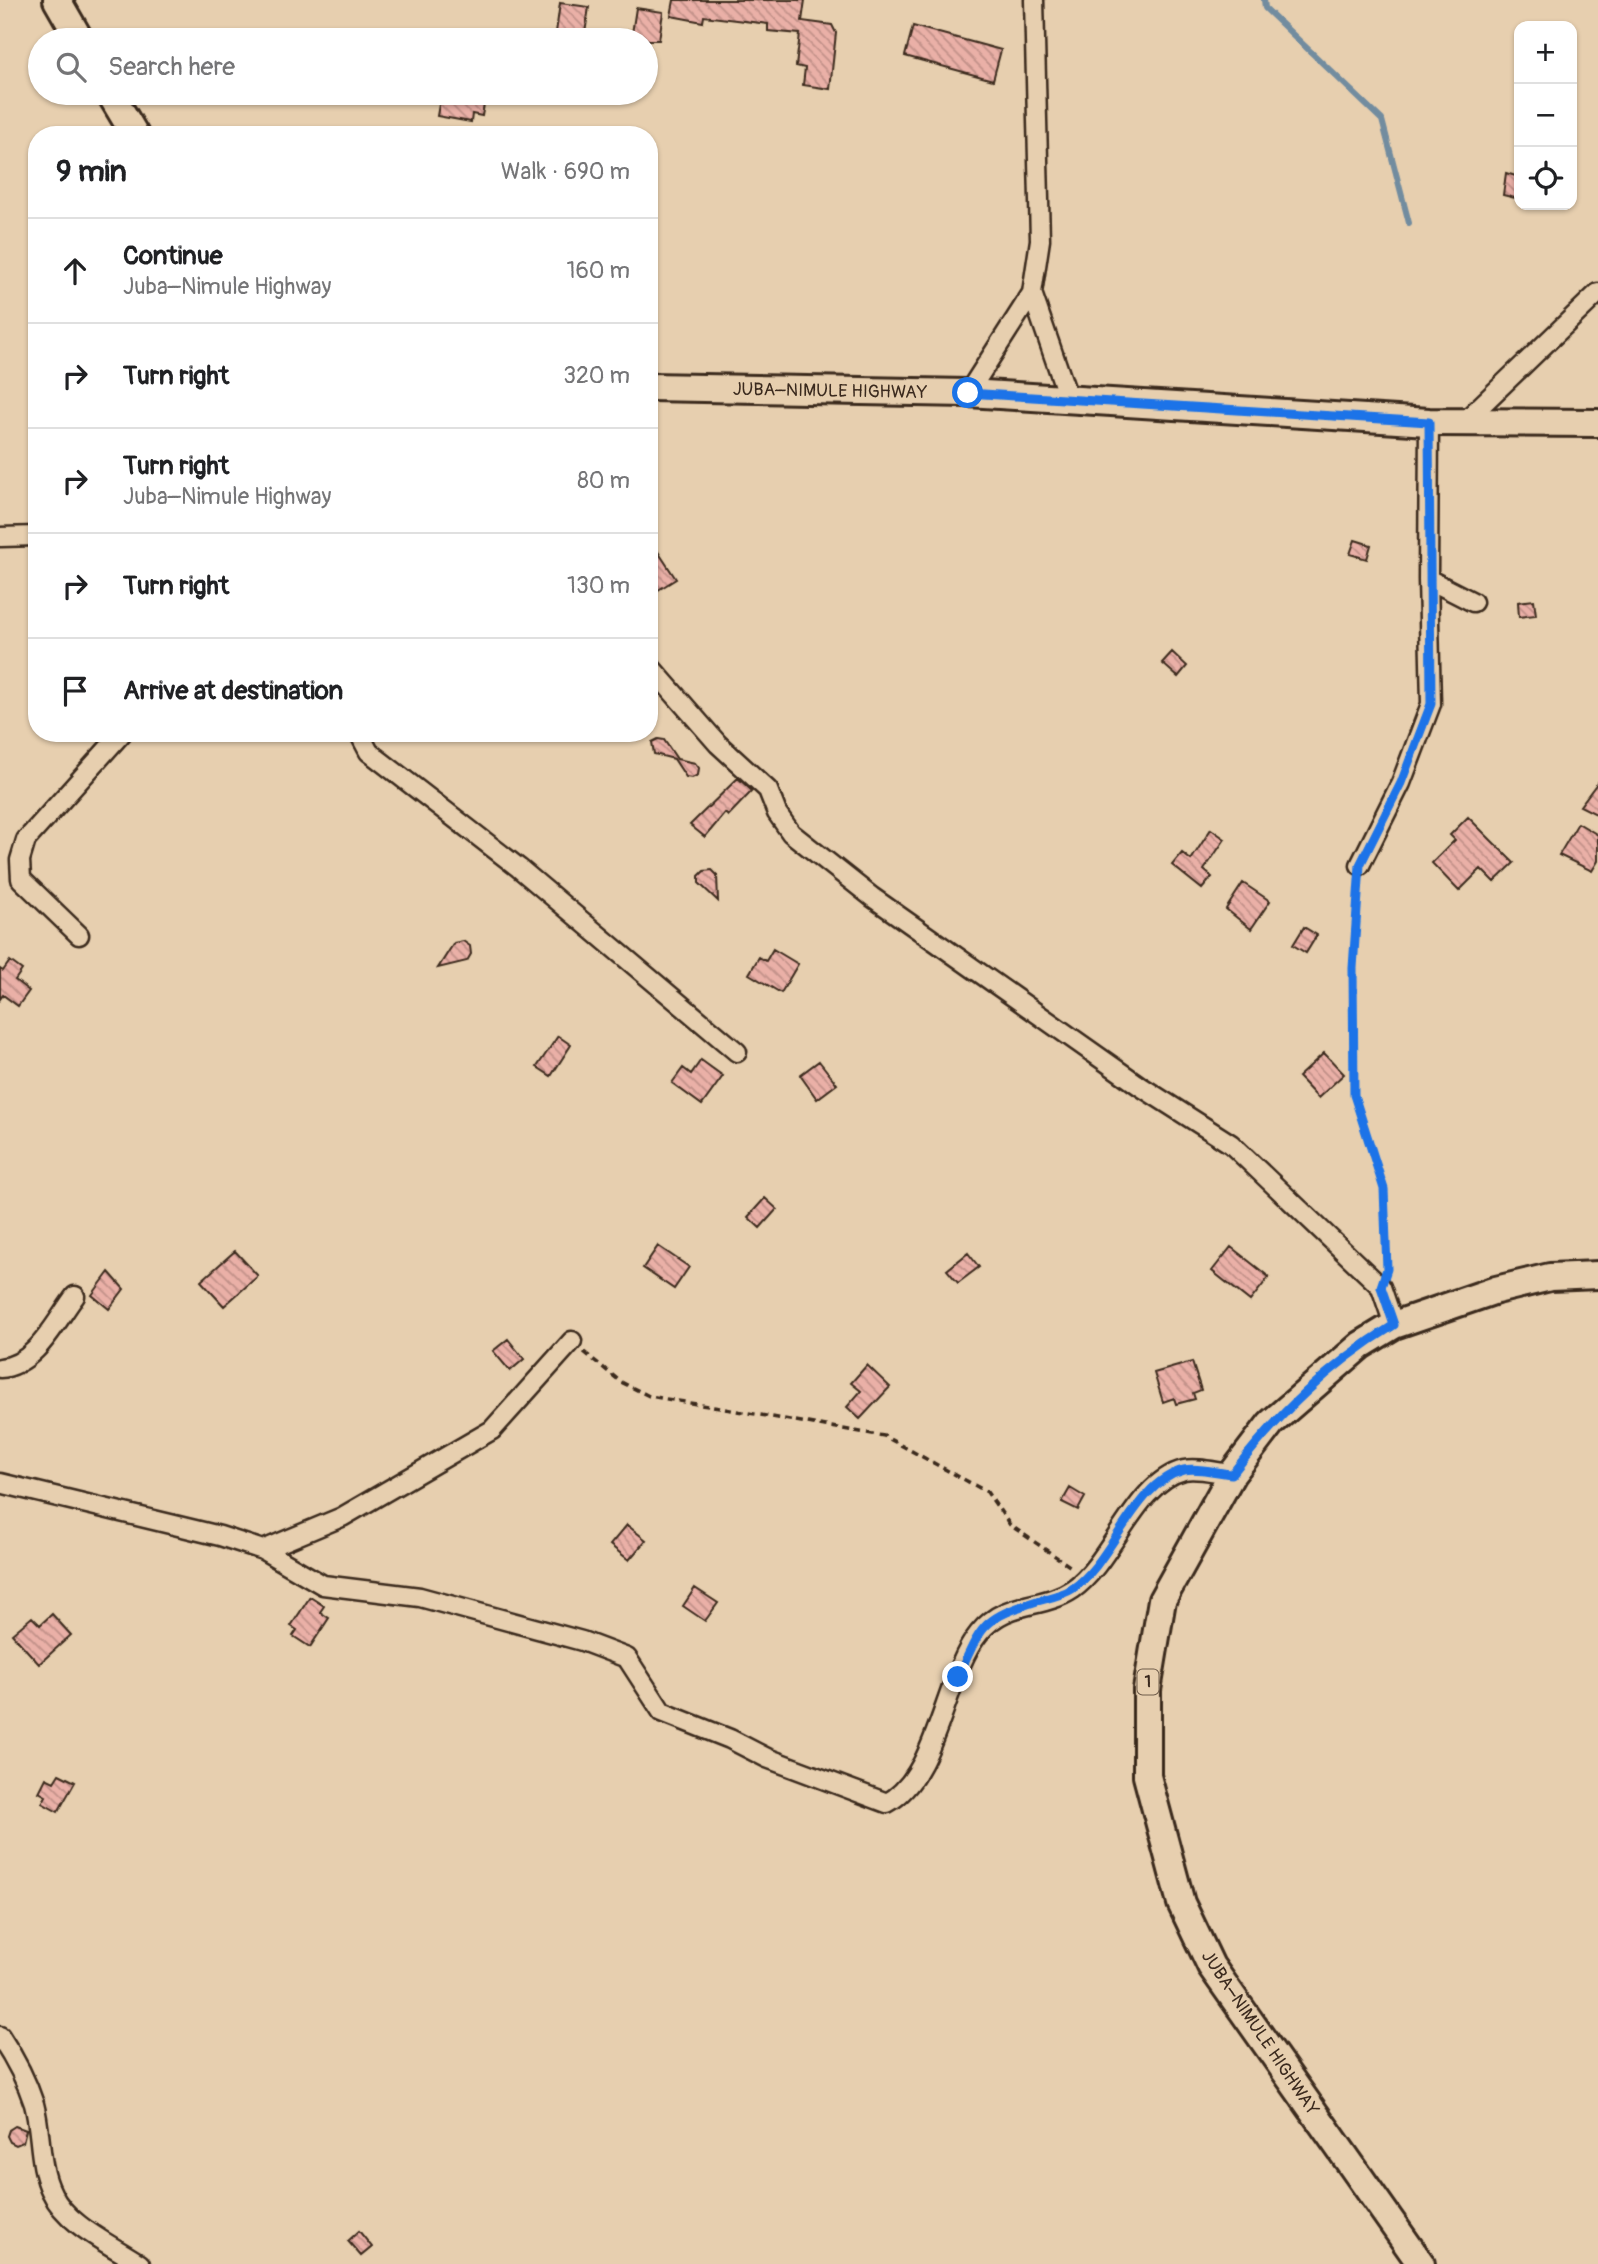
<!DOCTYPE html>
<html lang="en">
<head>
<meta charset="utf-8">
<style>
  body { margin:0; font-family:Pangolin,sans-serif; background:#f6f6f6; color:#202124 }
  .controls { position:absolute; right:21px; top:21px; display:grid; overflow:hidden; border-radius:14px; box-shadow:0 2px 5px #0004 }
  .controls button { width:63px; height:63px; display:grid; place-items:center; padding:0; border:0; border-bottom:2px solid #e0e0e0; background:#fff; color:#202124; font:35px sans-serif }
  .stop { position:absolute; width:21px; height:21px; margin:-16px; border:5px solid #1a73e8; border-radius:50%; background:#fff }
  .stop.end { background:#1a73e8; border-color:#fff; box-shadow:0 2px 7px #0008 }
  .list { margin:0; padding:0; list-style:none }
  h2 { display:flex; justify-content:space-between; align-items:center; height:91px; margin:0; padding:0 28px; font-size:30px }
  h2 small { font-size:23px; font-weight:400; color:#757577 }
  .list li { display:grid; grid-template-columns:46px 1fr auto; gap:21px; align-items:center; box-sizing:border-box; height:105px; padding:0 28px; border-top:2px solid #e0e0e0 }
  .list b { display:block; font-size:26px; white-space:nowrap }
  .list p { margin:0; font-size:23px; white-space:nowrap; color:#757577 }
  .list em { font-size:23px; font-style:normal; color:#757577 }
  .icon { flex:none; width:38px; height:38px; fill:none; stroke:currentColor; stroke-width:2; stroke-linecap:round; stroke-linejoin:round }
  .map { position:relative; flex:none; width:1598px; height:2264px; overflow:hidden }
  .search { position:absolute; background:#fff; box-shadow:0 2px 5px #0004; left:28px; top:28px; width:630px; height:77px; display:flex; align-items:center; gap:18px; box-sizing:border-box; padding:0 24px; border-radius:38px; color:#757577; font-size:26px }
  .panel { position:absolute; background:#fff; box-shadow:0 2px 5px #0004; left:28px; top:126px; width:630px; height:616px; border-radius:28px }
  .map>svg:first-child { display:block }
</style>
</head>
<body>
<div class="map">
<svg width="1598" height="2264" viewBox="0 0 1598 2264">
  <defs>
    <pattern id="building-back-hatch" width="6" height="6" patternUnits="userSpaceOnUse" patternTransform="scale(1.75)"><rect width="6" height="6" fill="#eab0a7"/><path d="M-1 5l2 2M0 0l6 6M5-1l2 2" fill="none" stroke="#bf8f87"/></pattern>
  </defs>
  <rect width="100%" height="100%" fill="#e7cfaf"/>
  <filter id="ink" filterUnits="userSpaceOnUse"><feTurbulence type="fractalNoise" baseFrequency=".0143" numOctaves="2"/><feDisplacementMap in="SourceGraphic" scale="14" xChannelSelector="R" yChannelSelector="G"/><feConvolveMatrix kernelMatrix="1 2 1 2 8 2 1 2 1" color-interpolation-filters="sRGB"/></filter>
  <g filter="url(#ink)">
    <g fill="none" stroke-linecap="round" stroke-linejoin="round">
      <path stroke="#728c9f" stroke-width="6" d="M1264 0 1265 8 1382 120 1409 223"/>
    </g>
    <path fill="url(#building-back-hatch)" stroke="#3b2a1e" stroke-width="2" d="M674 0H805L802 21 832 25 836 33 830 89 803 85 805 68 796 66 800 34 768 31V24L704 16 703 22 671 16Z
      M560 3 589 7 584 40H555Z
      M636 8 663 12 659 40H631Z
      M913 26 1001 50 993 80 905 56Z
      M441 93H486L482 116 472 114 471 122 437 116Z
      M1506 173 1519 177V199L1503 195Z
      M649 538 676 579 655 592 649 583Z
      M1355 540 1371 545 1367 559 1350 554Z
      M1534 600 1536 615 1519 617 1518 602Z
      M1172 652 1187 666 1178 677 1162 663Z
      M658 739 664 740 677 759 695 763 699 768 698 775 692 778 686 777 674 759 654 754 652 742Z
      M738 778 752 791 728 816 725 813 705 837 690 825Z
      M1598 782V815L1580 806Z
      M1468 817 1514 863 1494 882 1481 869 1459 891 1432 863 1455 840 1450 835Z
      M1578 823 1598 835V861L1592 871 1559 855Z
      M1211 829 1225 839 1204 870 1212 877 1202 889 1172 865 1182 853 1191 860Z
      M712 870 717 875 718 901 699 883V876L704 871Z
      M1243 883 1270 901 1251 929 1226 909Z
      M1304 927 1317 935 1306 953 1293 945Z
      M463 941 470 946 471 954 467 961 438 968 454 943Z
      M773 949 798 964 781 993 749 974 759 957 766 961Z
      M10 961 22 970 15 980 29 991 18 1006 3 995 0 999V969L3 971Z
      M558 1036 571 1045 551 1076 537 1067Z
      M1324 1053 1344 1074 1318 1098 1298 1077Z
      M701 1060 723 1076 702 1105 672 1083 683 1068 691 1074Z
      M819 1061 837 1084 817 1099 800 1075Z
      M765 1198 777 1209 760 1228 748 1217Z
      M658 1246 689 1267 674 1289 643 1268Z
      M1231 1247 1269 1277 1250 1301 1212 1271Z
      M235 1251 258 1276 224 1306 201 1281Z
      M968 1253 979 1267 958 1283 947 1270Z
      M109 1272 124 1289 109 1309 92 1295Z
      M508 1339 524 1359 510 1371 493 1351Z
      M1192 1362 1201 1390 1193 1393 1195 1399 1176 1404 1174 1398 1163 1402 1154 1373Z
      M867 1365 890 1387 860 1419 847 1407 861 1391 851 1383Z
      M1070 1488 1085 1497 1078 1510 1062 1502Z
      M627 1525 646 1540 629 1560 610 1545Z
      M695 1588 718 1603 705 1621 683 1606Z
      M310 1597 324 1606 320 1612 329 1618 310 1647 293 1636 297 1630 291 1626Z
      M52 1614 71 1635 39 1664 12 1634 32 1617 40 1625Z
      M59 1774 75 1782 58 1812 42 1803 46 1796 39 1792 46 1778 54 1782Z
      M15 2126 26 2130 23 2142 16 2145 10 2142 7 2136 9 2130Z
      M359 2231 372 2247 361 2256 348 2241Z"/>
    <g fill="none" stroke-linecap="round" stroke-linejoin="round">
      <defs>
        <path id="street" d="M1032 293 1069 400
          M968 393 1032 293 1040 240 1034 0
          M1465 421 1598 293
          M0 537 37 536
          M1428 579 1429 422
          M649 665 718 744 768 790 777 813 791 833 872 897 1140 1086 1231 1144 1381 1287 1394 1325
          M359 733 369 752 519 868 737 1052
          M1360 865 1401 783 1431 704 1428 579 1473 602
          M79 935 21 879 20 860 26 840 122 733
          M0 1368C35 1366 56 1321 75 1296
          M0 1483 220 1536 263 1550 342 1517 492 1430 572 1341
          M263 1550 323 1585 420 1597 582 1641 627 1658 662 1712 730 1739 767 1758 887 1803C938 1776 944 1676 979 1633 1006 1599 1042 1610 1073 1589 1113 1561 1135 1482 1184 1470 1198 1467 1218 1473 1232 1474
          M0 2036C14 2057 26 2079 34 2104 42 2133 38 2165 52 2193 66 2225 112 2245 140 2264"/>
        <path id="primary" d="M57 0 80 40
          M110 93 135 135
          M649 387 968 393 1429 422 1598 423
          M1421 2264 1211 1966 1181 1903 1147 1776V1690L1162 1600 1232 1474 1271 1423 1361 1345 1394 1325 1496 1290 1550 1277 1598 1275"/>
      </defs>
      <use href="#street" stroke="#3b2a1e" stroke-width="23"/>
      <use href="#primary" stroke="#3b2a1e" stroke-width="32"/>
      <path stroke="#3b2a1e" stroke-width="3.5" stroke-dasharray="7 5" stroke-linecap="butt" d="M1359 881 1353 968 1354 1095 1384 1189 1387 1268
        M584 1352 621 1382 649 1396 884 1436 987 1492 1010 1525 1071 1567"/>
      <use href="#street" stroke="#e7cfaf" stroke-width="18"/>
      <use href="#primary" stroke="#e7cfaf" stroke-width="26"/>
    </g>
  </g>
  <g fill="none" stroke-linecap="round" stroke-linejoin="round" filter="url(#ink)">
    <path stroke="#1a73e8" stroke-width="9" d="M958 1677C982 1625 981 1619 1037 1601 1048 1598 1063 1595 1072 1589 1113 1562 1134 1482 1184 1470 1198 1467 1218 1473 1232 1474 1279 1413 1329 1365 1394 1325L1381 1287 1387 1269 1384 1189 1354 1095 1353 968 1360 865 1401 783 1431 704 1429 422 968 393"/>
  </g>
  <g text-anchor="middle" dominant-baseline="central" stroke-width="5" stroke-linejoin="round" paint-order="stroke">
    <rect fill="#e7cfaf" stroke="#6f5c4a" stroke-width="2" x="1137.5" y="1669.5" width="21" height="25" rx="5"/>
    <g font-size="16" font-weight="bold" fill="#3b2a1e">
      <text x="1148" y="1682">1</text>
    </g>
    <g font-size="18" fill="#3b2a1e" stroke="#e7cfaf">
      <text transform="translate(830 391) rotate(1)">JUBA–NIMULE HIGHWAY</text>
      <text transform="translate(1260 2033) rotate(56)">JUBA–NIMULE HIGHWAY</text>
    </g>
  </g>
</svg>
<div class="controls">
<button>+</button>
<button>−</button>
<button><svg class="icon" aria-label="locate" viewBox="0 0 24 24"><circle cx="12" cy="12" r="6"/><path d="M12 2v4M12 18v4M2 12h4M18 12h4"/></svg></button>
</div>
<div class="stop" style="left:968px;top:393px"></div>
<div class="stop end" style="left:958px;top:1677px"></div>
<div class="search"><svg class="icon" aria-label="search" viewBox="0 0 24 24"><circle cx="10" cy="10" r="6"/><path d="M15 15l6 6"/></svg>Search here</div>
<section class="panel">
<h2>9 min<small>Walk · 690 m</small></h2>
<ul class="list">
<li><svg class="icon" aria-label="ahead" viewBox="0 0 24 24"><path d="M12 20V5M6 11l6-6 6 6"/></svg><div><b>Continue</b><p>Juba–Nimule Highway</p></div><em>160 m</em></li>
<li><svg class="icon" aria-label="right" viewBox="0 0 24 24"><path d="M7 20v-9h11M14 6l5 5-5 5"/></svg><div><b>Turn right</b></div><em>320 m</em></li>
<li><svg class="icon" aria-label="right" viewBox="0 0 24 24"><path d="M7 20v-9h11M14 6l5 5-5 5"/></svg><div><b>Turn right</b><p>Juba–Nimule Highway</p></div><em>80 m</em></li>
<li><svg class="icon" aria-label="right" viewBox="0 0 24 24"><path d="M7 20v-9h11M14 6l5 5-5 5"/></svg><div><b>Turn right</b></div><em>130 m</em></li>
<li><svg class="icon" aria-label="arrive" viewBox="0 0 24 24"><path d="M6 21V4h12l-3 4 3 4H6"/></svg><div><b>Arrive at destination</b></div></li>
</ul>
</section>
</div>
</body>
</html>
